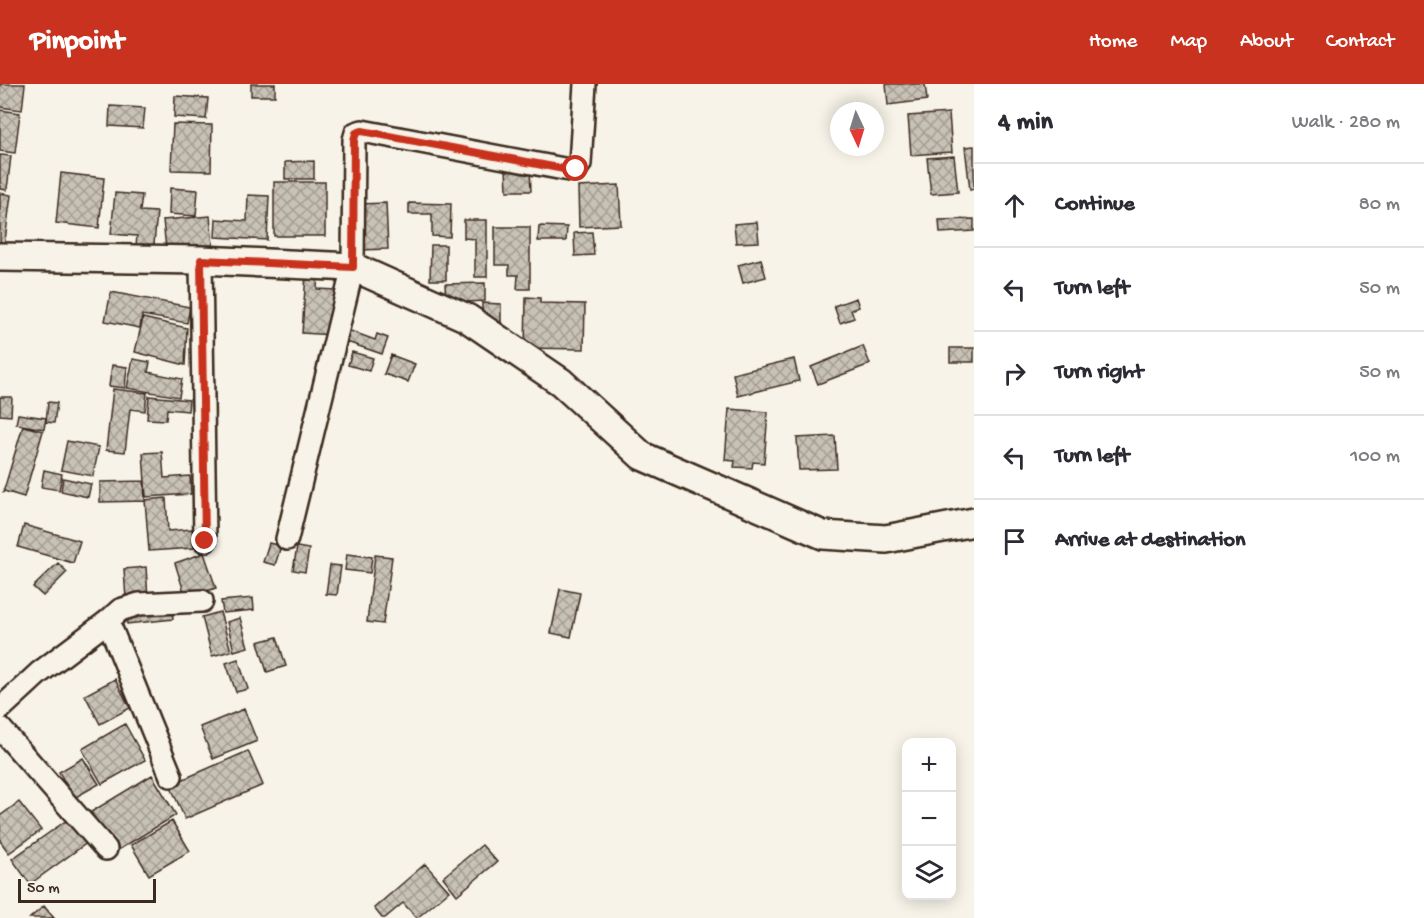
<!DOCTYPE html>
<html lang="en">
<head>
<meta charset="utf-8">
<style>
  body { margin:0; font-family:"Gochi Hand",sans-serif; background:#f7f7f7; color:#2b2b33 }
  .controls { position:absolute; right:18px; bottom:18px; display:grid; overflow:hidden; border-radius:12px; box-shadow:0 3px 15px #0003 }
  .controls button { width:54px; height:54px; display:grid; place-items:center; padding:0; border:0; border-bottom:2px solid #e1e1e2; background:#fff; color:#2b2b33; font:30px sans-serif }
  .compass { position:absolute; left:830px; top:18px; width:54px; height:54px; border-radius:50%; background:#fff; box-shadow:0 3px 15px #0003; rotate:176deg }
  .scale { position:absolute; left:18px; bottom:15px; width:138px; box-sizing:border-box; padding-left:6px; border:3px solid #3b2a1e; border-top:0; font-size:16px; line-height:21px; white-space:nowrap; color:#3b2a1e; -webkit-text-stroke:4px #f7f3e8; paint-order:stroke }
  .stop { position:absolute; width:18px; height:18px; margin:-14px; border:4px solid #c8321e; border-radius:50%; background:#fff }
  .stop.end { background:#c8321e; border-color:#fff; box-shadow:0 2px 6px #0008 }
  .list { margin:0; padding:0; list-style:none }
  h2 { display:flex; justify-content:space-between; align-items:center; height:78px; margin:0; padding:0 24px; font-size:26px }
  h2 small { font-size:20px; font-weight:400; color:#7c7c81 }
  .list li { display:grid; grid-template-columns:39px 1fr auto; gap:18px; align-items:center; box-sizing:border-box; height:84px; padding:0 24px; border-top:2px solid #e1e1e2 }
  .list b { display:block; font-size:22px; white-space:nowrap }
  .list em { font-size:20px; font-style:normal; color:#7c7c81 }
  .icon { flex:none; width:33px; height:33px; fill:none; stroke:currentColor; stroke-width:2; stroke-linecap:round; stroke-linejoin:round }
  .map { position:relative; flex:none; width:974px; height:834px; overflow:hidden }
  header { display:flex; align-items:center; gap:36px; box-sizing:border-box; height:84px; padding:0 30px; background:#c8321e; color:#fff }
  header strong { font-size:28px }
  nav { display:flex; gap:33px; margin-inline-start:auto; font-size:21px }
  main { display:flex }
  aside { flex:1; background:#fff }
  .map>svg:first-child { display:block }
</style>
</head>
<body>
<header>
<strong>Pinpoint</strong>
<nav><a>Home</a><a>Map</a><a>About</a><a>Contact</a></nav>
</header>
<main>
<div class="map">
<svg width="974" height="834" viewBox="0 0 974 834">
  <defs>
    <pattern id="building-cross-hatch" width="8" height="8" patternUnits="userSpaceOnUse" patternTransform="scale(1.5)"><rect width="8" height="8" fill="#c8c1b6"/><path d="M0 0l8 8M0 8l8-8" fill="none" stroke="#a49d93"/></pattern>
  </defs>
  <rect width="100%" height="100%" fill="#f7f3e8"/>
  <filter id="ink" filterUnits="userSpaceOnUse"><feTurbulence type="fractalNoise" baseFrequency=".0167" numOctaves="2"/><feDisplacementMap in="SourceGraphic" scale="12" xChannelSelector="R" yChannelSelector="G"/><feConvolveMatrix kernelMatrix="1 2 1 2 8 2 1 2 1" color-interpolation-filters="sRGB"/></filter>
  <g filter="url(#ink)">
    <path fill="url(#building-cross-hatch)" stroke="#3b2a1e" stroke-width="1.5" d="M0 0H25L22 26 0 23Z
      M251 0H275V12H251Z
      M886 0H925L927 16 888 21Z
      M175 12 208 14 206 35 174 33Z
      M110 22 145 24 143 44 109 42Z
      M0 26 20 29 15 69 0 67Z
      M949 29 952 68 911 71 908 32Z
      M173 40 212 41 211 87 171 86Z
      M974 62V105L970 106 965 63Z
      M0 71 11 72 7 106 0 105Z
      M954 72 958 108 931 110 927 74Z
      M314 77V95H285V78Z
      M530 83 531 107H507L506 84Z
      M61 89 104 94 99 144 56 139Z
      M274 98H325V152H274Z
      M619 101 621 141 579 143 578 103Z
      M170 104 198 106 196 132 169 130Z
      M0 109 11 111 4 164 0 163Z
      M115 109 142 111 140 127 157 128 153 171 135 170 137 152 111 150Z
      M248 111 269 112 267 156 215 153 216 135 247 137Z
      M386 119 388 165 360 166 359 120Z
      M409 119 451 120 450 153 432 152V130H409Z
      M210 132 213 161 166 165 163 136Z
      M974 135V147L940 149 939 136Z
      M464 136H487V193H475V155L464 154Z
      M757 138 759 158 736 159 734 140Z
      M539 142 567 143 566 157H538Z
      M495 143H530V205H517L518 191H509V181H495Z
      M592 148 594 171 575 172 574 149Z
      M431 161H446V196H430Z
      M761 175 766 193 743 199 738 181Z
      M306 189 318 190 317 205 336 206 333 251 302 249Z
      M485 199V217L446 219 445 200Z
      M111 208 190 223 187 239 142 231 140 244 105 237Z
      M526 213 540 214V219L585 220 584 265 525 264Z
      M856 214 859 223 851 226 854 234 840 239 834 222Z
      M482 219 501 220V238L482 237Z
      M143 234 187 244 185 281 135 268Z
      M345 245 375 256 377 250 388 254 382 270 341 256Z
      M863 262 870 280 818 300 811 283Z
      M950 264H974V278H950Z
      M352 268 373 274 369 287 348 281Z
      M391 271 415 280 408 298 384 290Z
      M133 275 150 278 148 288 182 295 179 313 127 304Z
      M794 275 799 297 738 312 733 290Z
      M112 281 127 283 125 304 109 302Z
      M113 305 147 309 145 327 130 325 125 368 106 366Z
      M149 312 189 316 188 327 167 325 166 336 147 335Z
      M0 313H12L11 332 0 331Z
      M48 318 57 319 54 339 46 338Z
      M729 325 768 328 764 379 753 378 752 384 734 383 735 377 725 376Z
      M18 330 46 334 44 345 16 340Z
      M23 342 43 347 24 413 4 407 3 409Z
      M835 352 837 385 799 386 797 354Z
      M67 357 99 363 93 392 61 386Z
      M162 368 164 394 190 392 191 410 146 413 143 369Z
      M44 386 62 390 59 406 41 403Z
      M63 394 91 400 88 413 61 407Z
      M144 397 145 417 100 418V398Z
      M166 414 168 447 192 445 194 464 149 467 145 416Z
      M24 441 80 457 73 479 18 463Z
      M269 459 281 462 275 481 263 478Z
      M297 463 309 465 305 488 293 486Z
      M204 469 216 504 186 514 175 479Z
      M347 470 372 473 370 489 345 486Z
      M375 471 392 473 383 540 367 538Z
      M58 479 67 488 43 512 33 503Z
      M330 481 341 482 337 511 326 510Z
      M146 483 148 514 126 516 124 485Z
      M560 505 580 509 571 553 551 549Z
      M253 514 254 526 223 529 221 517Z
      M172 525 173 535 127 540 126 530Z
      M220 528 231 567 212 572 202 533Z
      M240 534 248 563 234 567 227 538Z
      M277 553 286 582 267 588 258 558Z
      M238 575 248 605 236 608 226 579Z
      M115 595 130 624 100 640 85 611Z
      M244 625 257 657 213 675 200 643Z
      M125 640 145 676 102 700 82 665Z
      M248 667 263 701 185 735 170 701Z
      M83 674 99 700 74 714 59 688Z
      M152 691 176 731 115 768 91 728Z
      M19 718 41 746 9 769 0 757V732Z
      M70 734 88 758 30 800 12 775Z
      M172 737 190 767 149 791 131 761Z
      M482 761 497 778 457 811 443 793Z
      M425 780 449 807 417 834 403 819 385 834H382L374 824Z
      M44 822 54 834H30Z"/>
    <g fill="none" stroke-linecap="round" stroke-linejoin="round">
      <defs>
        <path id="minor" d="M201 176 205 457
          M287 455 353 183 354 56 356 49 362 47 569 86 576 85 580 80 585 0
          M108 537 171 692
          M0 625 39 589 108 537 120 526 139 520 202 517
          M0 644 106 765"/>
        <path id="tertiary" d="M0 173 201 176 353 183 467 234 561 298 642 372 823 451 886 455 974 438"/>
      </defs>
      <use href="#minor" stroke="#3b2a1e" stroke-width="26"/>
      <use href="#tertiary" stroke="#3b2a1e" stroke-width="32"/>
      <use href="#minor" stroke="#f7f3e8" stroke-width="21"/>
      <use href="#tertiary" stroke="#f7f3e8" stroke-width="27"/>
    </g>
  </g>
  <g fill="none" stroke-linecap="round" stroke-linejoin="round" filter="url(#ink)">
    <path stroke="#c8321e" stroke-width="8" d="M205 457 201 176 353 183 354 56 356 49 362 47 569 86 576 85"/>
  </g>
</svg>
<div class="controls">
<button>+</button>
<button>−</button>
<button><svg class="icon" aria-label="layers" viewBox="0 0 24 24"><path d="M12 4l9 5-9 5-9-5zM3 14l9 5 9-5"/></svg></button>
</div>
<svg class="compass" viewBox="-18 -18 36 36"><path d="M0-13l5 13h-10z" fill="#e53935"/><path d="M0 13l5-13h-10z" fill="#7c7c81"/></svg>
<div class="scale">50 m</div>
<div class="stop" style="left:576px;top:85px"></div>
<div class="stop end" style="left:205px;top:457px"></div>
</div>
<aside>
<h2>4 min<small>Walk · 280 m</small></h2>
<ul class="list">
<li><svg class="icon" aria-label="ahead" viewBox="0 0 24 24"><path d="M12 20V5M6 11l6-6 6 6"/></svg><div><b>Continue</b></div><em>80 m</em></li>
<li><svg class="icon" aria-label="left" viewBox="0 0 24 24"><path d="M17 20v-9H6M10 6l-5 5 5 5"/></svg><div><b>Turn left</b></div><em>50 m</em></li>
<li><svg class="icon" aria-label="right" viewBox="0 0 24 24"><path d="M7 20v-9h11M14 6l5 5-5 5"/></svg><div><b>Turn right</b></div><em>50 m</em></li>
<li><svg class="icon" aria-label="left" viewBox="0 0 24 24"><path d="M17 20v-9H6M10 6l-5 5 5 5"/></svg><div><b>Turn left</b></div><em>100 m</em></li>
<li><svg class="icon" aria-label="arrive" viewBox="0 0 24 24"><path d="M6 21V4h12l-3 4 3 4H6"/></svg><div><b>Arrive at destination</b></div></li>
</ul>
</aside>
</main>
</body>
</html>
